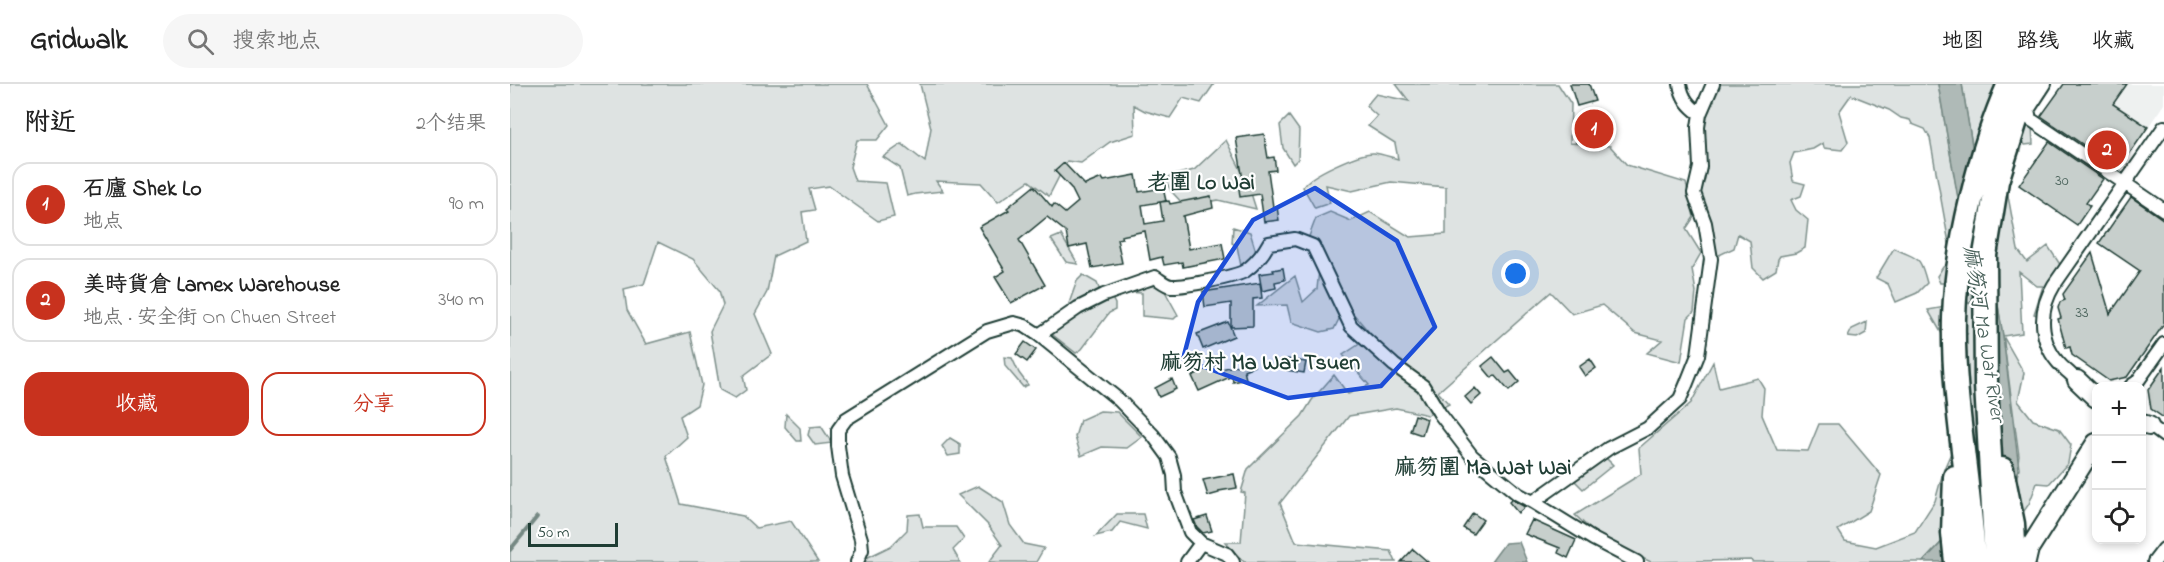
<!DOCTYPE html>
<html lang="zh">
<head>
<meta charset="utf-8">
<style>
  body { margin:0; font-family:"Indie Flower","LXGW WenKai TC",sans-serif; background:#f6f6f6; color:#222 }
  .controls { position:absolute; right:18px; bottom:18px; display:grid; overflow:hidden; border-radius:12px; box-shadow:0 3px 9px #0003 }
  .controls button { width:54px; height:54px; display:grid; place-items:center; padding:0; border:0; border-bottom:2px solid #e0e0e0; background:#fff; color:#222; font:30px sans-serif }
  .scale { position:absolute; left:18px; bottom:15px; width:90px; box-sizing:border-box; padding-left:6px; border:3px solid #1f3d34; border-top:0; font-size:16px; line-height:21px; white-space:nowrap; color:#1f3d34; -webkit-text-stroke:4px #fff; paint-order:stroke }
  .you { position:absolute; left:1006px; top:190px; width:21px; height:21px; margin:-15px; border:4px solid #fff; border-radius:50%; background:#1a73e8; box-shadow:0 0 0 9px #1a73e833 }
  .badge { display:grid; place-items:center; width:39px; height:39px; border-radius:50%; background:#c8321e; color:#fff; font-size:20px; font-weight:700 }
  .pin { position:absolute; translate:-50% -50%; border:3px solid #fff; box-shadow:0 2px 6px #0006 }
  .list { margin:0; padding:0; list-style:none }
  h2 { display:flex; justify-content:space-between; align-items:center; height:78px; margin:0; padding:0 24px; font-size:26px }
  h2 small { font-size:20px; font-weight:400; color:#767676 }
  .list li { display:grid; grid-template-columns:39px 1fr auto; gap:18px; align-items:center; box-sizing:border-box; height:84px; margin:0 12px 12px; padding:0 12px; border:2px solid #e0e0e0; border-radius:18px }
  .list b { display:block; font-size:22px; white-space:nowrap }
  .list p { margin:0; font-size:20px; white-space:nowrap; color:#767676 }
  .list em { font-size:20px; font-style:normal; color:#767676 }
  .actions { display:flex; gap:12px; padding:18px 24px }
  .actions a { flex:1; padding:14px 0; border:2px solid #c8321e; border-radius:18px; text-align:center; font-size:21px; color:#c8321e }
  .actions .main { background:#c8321e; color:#fff }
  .icon { flex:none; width:33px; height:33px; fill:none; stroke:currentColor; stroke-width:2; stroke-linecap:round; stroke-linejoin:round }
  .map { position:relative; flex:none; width:1654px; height:478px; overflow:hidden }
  header { display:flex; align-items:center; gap:36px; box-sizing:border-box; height:84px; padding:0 30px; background:#fff; border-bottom:2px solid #e0e0e0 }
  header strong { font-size:28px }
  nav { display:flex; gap:33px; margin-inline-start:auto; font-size:21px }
  .search { width:420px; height:54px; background:#f6f6f6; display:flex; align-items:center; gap:15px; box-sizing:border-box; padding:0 21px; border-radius:33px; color:#767676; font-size:22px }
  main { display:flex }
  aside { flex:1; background:#fff }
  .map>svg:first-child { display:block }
</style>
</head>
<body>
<header>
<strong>Gridwalk</strong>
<div class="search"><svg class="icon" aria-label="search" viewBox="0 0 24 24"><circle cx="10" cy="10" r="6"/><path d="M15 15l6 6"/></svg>搜索地点</div>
<nav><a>地图</a><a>路线</a><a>收藏</a></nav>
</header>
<main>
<aside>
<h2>附近<small>2个结果</small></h2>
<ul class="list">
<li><span class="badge">1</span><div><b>石廬 Shek Lo</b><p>地点</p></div><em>90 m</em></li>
<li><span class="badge">2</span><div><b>美時貨倉 Lamex Warehouse</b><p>地点 · 安全街 On Chuen Street</p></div><em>340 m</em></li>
</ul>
<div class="actions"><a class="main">收藏</a><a>分享</a></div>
</aside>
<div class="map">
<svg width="1654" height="478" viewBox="0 0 1654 478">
  <rect width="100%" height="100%" fill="#fff"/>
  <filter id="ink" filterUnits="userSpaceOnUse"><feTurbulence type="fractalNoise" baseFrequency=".0167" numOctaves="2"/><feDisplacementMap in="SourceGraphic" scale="12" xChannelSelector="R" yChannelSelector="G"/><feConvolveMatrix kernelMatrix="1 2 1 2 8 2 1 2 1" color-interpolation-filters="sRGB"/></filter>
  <g filter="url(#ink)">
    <path fill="#eef1f0" d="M1554 0H1654V20L1606 90 1528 36Z"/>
    <path fill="#dee3e2" stroke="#7e908b" stroke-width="1.5" d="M0 0H357L379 41 367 56H347L340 83 345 97 376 99 384 133 368 137 319 102 299 105 305 126 292 128 296 157 264 172 257 208 245 230 262 270 233 292 236 306 225 314 210 306 200 247 213 221 209 206 183 175 148 158 134 200 114 205 117 226 136 260 180 248 192 301 187 321 170 332 177 353 156 372 171 420 233 432 246 444 281 437 308 478H0Z
      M410 0H704L691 19 673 14 660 34 635 27 624 21 625 50 600 58 571 79 557 77 539 112 519 97 488 118 471 99 426 97 433 107 405 110 397 112 390 84 373 73 392 60 415 78 421 44Z
      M886 0H1048L1061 20 1060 59 1100 62 1117 81 1176 99 1184 133 1176 145 1191 169 1182 185 1186 208 1184 228 1178 234 1171 278 1137 269 1152 256 1125 249 1092 221 1062 230 1041 208 928 308 939 320 918 331 886 324 839 332 770 419 786 458 881 467 886 478H734L715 458H731L735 409 731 408 738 385 792 332 802 316 824 291 838 310 859 301 833 271 848 261 859 248 836 221 824 245 811 248 781 238 777 221 747 222 785 192 793 218 807 205 809 186 795 163 806 134 820 128 841 137 860 128 900 153 936 150V103L881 98 842 107 816 101 820 119 805 124 793 103C799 91 850 68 864 69 872 70 880 73 888 75L885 59 858 42 867 32 856 22 866 10 899 17Z
      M1206 0H1428L1451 129 1462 217 1454 220 1463 219 1477 325 1478 408 1413 478H1242L1241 476 1141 478 1091 455 1065 431 1131 390 1129 364 1181 319 1203 278 1209 304 1248 294 1254 304 1252 331 1267 366 1298 367 1309 340H1328L1371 391 1359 427 1328 446 1335 457 1366 463 1405 448 1425 417 1434 385 1453 341 1436 312 1432 280 1457 250H1432L1418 226 1447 221 1441 199H1430L1427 192 1433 183 1442 176 1420 54 1415 45 1402 40 1400 36 1391 34 1379 26 1341 11 1329 28 1338 58 1332 66 1314 64 1313 59 1303 65 1284 69 1280 79 1283 97 1295 100 1291 112 1281 116 1286 126 1298 136 1295 164 1286 169 1270 172 1268 175 1266 186 1253 194 1243 184 1240 157 1228 150 1224 164 1201 175 1184 109 1188 48Z
      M1452 0H1486L1503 50 1522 41 1523 60 1515 61 1513 57 1511 67 1498 66 1493 85 1508 166 1517 178 1538 162 1551 182 1539 196 1533 233 1524 230 1533 202H1527L1509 188 1512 249 1493 252 1514 289 1508 317 1523 336 1549 345 1561 361 1558 379 1539 400 1527 399 1519 420 1494 455 1509 372 1493 252Z
      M779 32 789 46 788 75 783 80 773 64 770 41Z
      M716 56 738 100 746 125 708 116 675 122 661 107 655 95 664 91 684 86Z
      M723 143 740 148 746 168 731 182 727 162 722 159Z
      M551 151 568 180 556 178 541 155Z
      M1384 164C1409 177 1409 169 1417 199L1407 209 1386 218 1378 200 1366 194Z
      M573 191 587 199 593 216 601 212 605 220V226L599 229 572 265 566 269 539 248 557 225 567 197Z
      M651 200 668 231 664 235 632 232V209L615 208Z
      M1357 238 1356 249 1347 254 1338 253 1342 245Z
      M494 273 502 274 509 289 518 301 513 303 495 282Z
      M590 327 607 328 632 353 617 364 592 363 571 372 565 353 570 336Z
      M276 330 290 344 291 357H287L275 343Z
      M311 342 322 359 305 361 298 351 300 343Z
      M440 354 450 360V370L438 372 432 362Z
      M1092 370 1103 381 1073 405 1062 394Z
      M468 402 493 418 500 441 514 460 534 464 526 478H479L492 461 478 441 448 411Z
      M410 430 413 443H446L454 455 443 466 450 478H348L381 462 397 446 398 431Z
      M607 430H633L637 445 610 438 602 448 586 452Z"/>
    <path fill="#afbab7" stroke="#758883" stroke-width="1.5" d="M1428 0H1452L1493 252 1509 385C1501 421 1466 451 1442 478H1413L1479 408 1467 223Z
      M1009 458 1017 478H981L995 459Z"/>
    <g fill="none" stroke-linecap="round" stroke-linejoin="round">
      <path stroke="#758883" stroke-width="4" d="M0 466 27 433"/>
    </g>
    <path fill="#c7cfcc" stroke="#1f3d34" stroke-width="1.5" d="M1060 0H1079L1085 17 1067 22Z
      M1554 0H1617L1603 20 1638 43 1609 85 1531 32Z
      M1069 30 1091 32 1090 38 1094 47 1088 51 1087 61 1066 58Z
      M754 50 758 74 764 73 766 86 758 87 763 123H767L769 136 754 138 750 110 730 113 728 96H733L726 54Z
      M1539 58 1593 95 1576 119 1580 122 1567 141 1509 101Z
      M554 79 575 101 592 94 594 97 626 91 629 108 653 104 656 117 632 121 635 140 653 137 650 118 659 117 660 120 701 112 703 124 673 132 679 165 712 159 715 175 673 183 672 178 654 181 652 173 640 176 635 147 611 152 612 154 607 155 612 179 582 184 577 160 559 164 556 148 537 133 509 156 535 201 501 219 485 193 495 187 469 143 499 126 497 124 524 102 542 123 544 120 555 129 568 118 561 104 545 87Z
      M1621 113 1654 136V240L1617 293 1599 297 1562 271 1560 263 1556 264 1548 235 1551 234 1548 224 1550 218 1555 216 1553 210 1582 169 1600 230 1630 187 1589 159Z
      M773 184 775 196 765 198 766 204 752 207 749 190 764 188 763 186Z
      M750 199 752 214 743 215V242L721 243V219L695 223 693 208Z
      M718 238 724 252 693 265 687 250Z
      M515 258 526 266 517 278 506 270Z
      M983 273 996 289 1000 287 1009 298 999 307 985 291 982 294 972 282Z
      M777 275 796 278 794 289 775 286Z
      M1080 275 1086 284 1075 292 1069 283Z
      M742 278 744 282 734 286 736 295 723 298 722 292 689 307 682 292 708 279 711 285Z
      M1654 283V334L1641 325 1638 306Z
      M662 295 666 305 649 313 645 304Z
      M965 304 971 311 961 320 955 313Z
      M905 331 917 335 912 351 900 347Z
      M724 390 727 404 709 407V409L698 412 693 396Z
      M1002 415 1004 417 1015 423 1008 429 999 418Z
      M963 429 973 436 963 450 953 444Z
      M697 432 702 447 693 449 687 443 684 436Z
      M1022 436 1066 456 1058 474 1048 469 1050 464 1015 450Z
      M903 465 918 478H891Z"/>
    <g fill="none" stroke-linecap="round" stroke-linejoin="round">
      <defs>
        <path id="street" d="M1170 0C1172 14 1179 22 1190 30
          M1535 0 1518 26 1520 35 1654 126
          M529 251 568 224 594 211 645 193C650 196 655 201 661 202 672 203 725 193 735 187 745 180 753 170 759 159L785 155 803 162 841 242 884 281 913 302 930 330 962 372 1008 410 1023 418 1083 455 1127 478
          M1572 298C1565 296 1562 291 1557 287 1530 265 1526 230 1544 201L1654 43
          M1621 302 1627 298 1654 260
          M1635 338 1654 352
          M1023 418 1099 364 1138 344 1170 315 1176 301 1188 271 1201 175 1195 139 1184 109 1190 83 1188 43 1190 30 1203 0
          M347 478 352 466 351 455 332 392 328 362V346L336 335 477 247 504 239 515 242 529 251 609 316 643 351 659 373 664 391 665 408 680 448 691 459 717 470 723 478
          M677 478 691 459
          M1644 478 1654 465"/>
        <path id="secondary" d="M1567 296 1586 314
          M1632 340 1639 342
          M1516 478 1519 465 1586 359"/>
        <path id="highway" d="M1492 385 1503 440 1505 478
          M1445 393 1443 449 1446 478
          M1464 478C1460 397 1442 315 1444 234 1446 162 1470 66 1499 0
          M1486 478 1476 301 1475 171 1487 97 1509 27 1521 0"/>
      </defs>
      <use href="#street" stroke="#1f3d34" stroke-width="16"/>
      <use href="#secondary" stroke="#1f3d34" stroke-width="22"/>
      <use href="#highway" stroke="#1f3d34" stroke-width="27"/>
      <use href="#street" stroke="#fff" stroke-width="12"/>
      <use href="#secondary" stroke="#fff" stroke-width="18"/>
      <use href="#highway" stroke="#fff" stroke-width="22"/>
    </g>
  </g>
  <path fill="#1d4ed8" fill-opacity="0.2" stroke="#1d4ed8" stroke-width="4.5" stroke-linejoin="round" d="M805 104 887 157 925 243 871 302 778 314 673 275 688 218 743 136Z"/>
  <g text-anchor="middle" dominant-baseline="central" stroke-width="4.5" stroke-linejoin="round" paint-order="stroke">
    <g font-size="16" fill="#49625a">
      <text x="1552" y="97">30</text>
      <text x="1572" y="229">33</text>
    </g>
    <g font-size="21" font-style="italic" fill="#4a625b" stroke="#fff">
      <text transform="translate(1473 250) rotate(81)">麻笏河 Ma Wat River</text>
    </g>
    <g font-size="22" font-weight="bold" fill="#1f3d34" stroke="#fff">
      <text x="691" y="100">老圍 Lo Wai</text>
      <text x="750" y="280">麻笏村 Ma Wat Tsuen</text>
      <text x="973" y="385">麻笏圍 Ma Wat Wai</text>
    </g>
  </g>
</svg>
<div class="controls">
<button>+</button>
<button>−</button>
<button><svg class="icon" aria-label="locate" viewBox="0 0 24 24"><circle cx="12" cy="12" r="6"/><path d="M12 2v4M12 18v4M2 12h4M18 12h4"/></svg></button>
</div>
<div class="scale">50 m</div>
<div class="you"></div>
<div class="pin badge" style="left:1084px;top:45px">1</div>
<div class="pin badge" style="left:1597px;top:66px">2</div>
</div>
</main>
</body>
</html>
